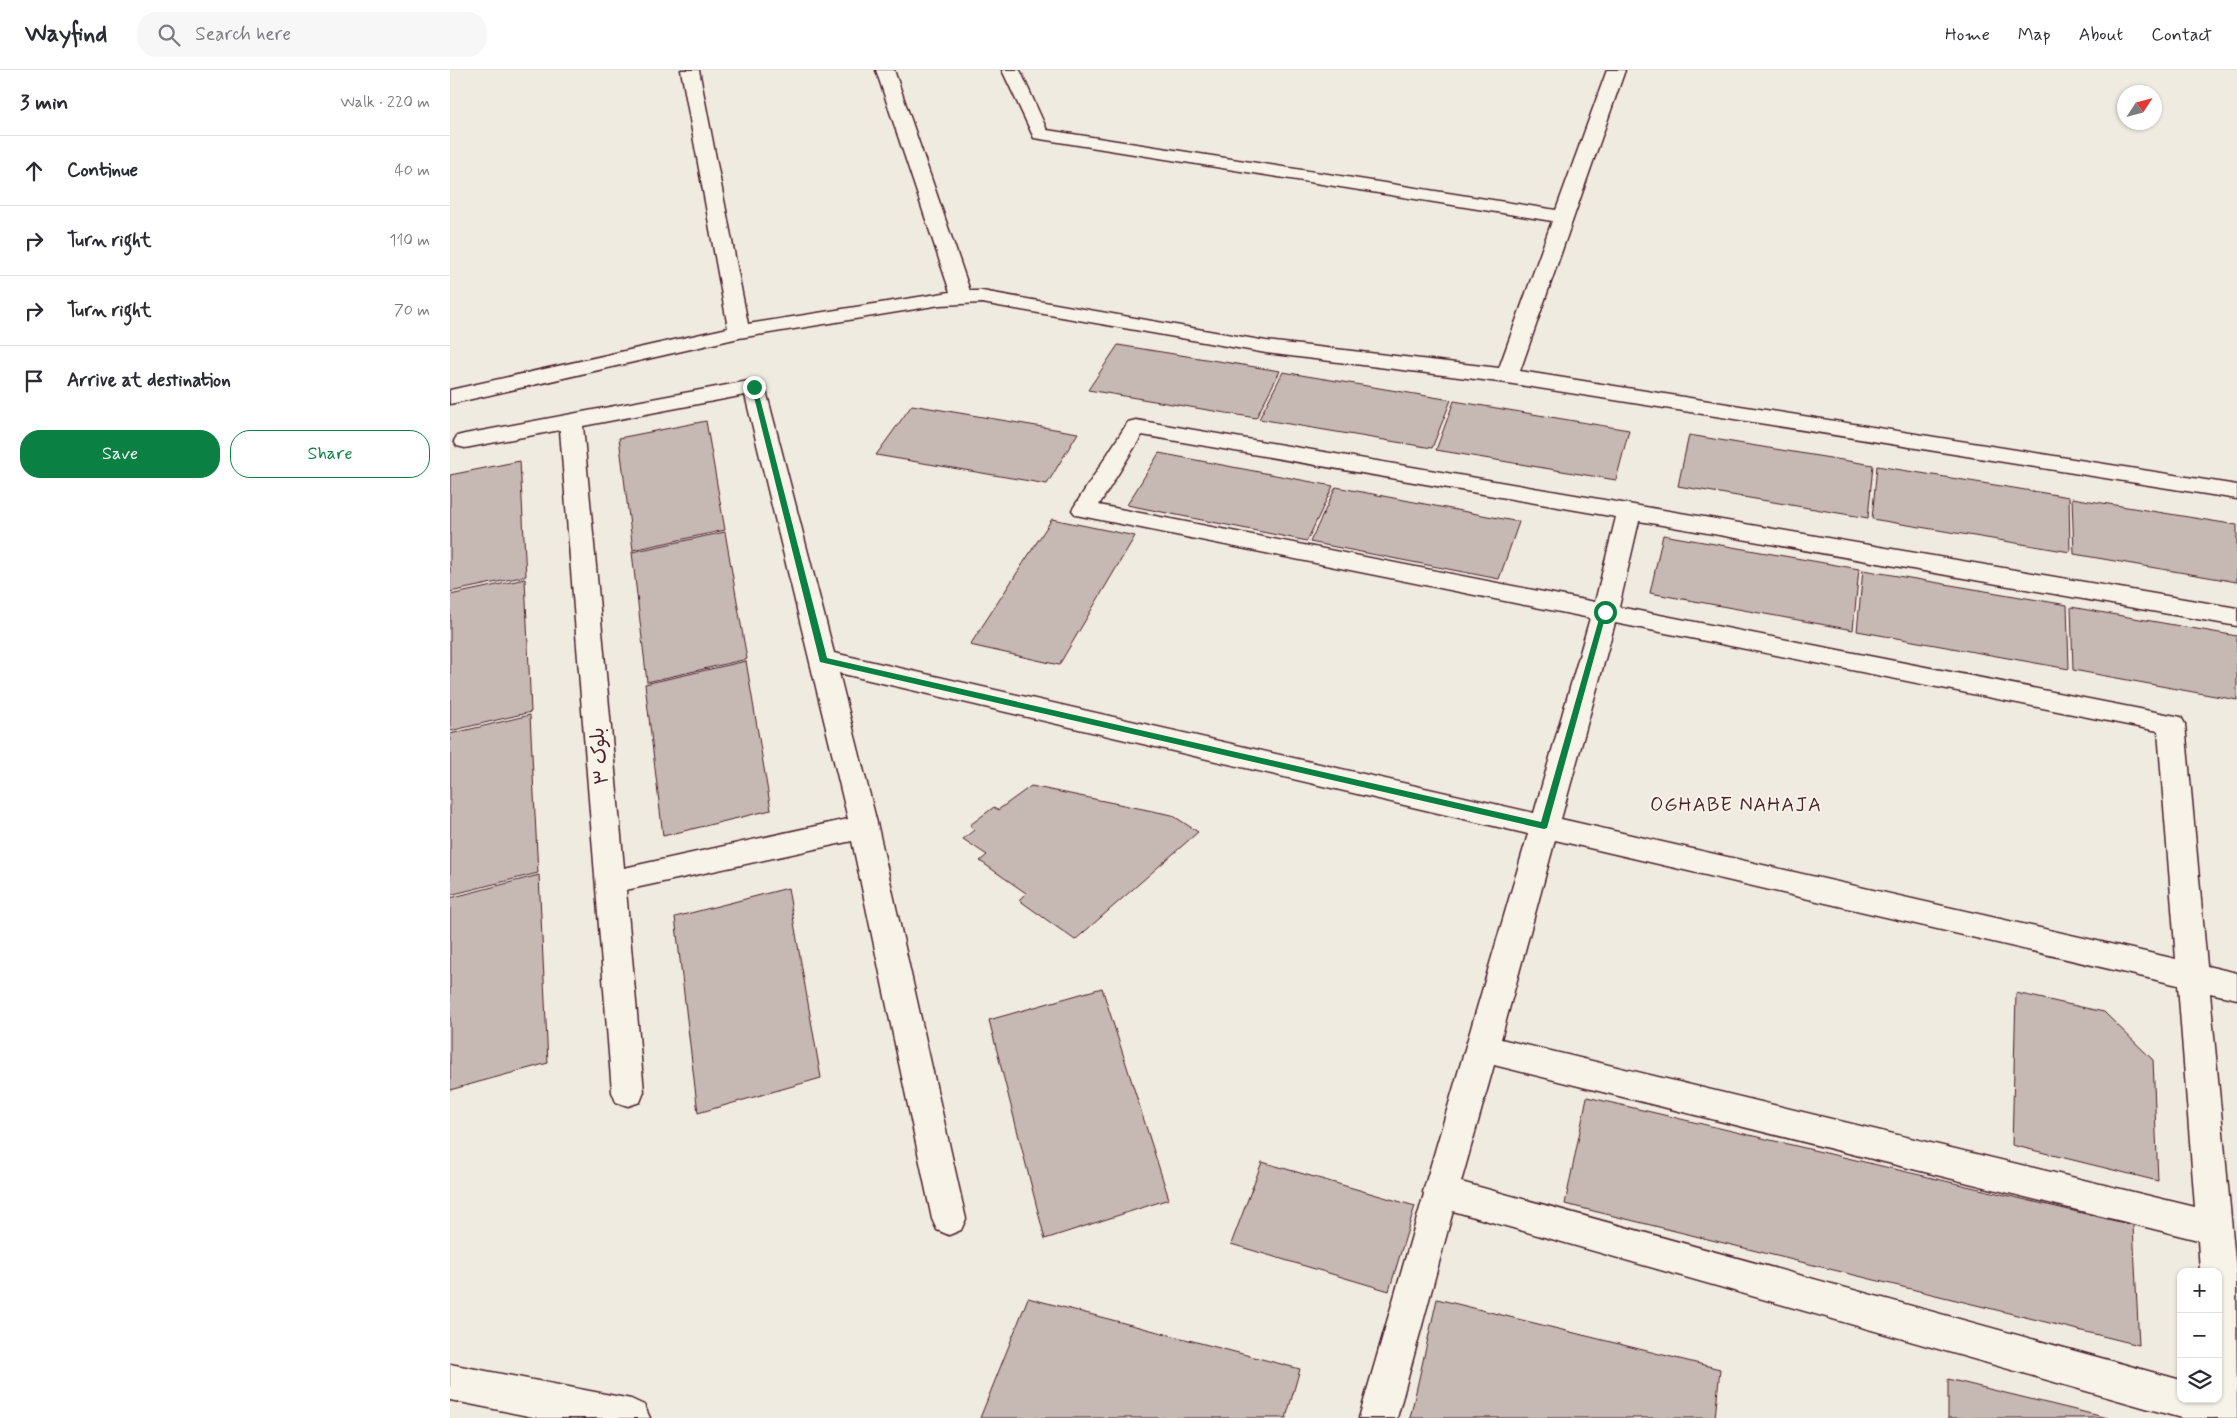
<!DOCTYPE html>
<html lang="en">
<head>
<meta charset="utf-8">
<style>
  body { margin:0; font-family:Mynerve,"Playpen Sans Arabic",sans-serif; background:#f7f7f7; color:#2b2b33 }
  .controls { position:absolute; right:15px; bottom:15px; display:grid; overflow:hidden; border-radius:10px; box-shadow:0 1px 4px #0004 }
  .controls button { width:45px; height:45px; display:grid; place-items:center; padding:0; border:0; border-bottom:1px solid #e1e1e2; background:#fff; color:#2b2b33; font:25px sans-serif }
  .compass { position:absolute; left:1667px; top:15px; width:45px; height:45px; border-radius:50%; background:#fff; box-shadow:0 1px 4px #0004; rotate:54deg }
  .stop { position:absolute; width:15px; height:15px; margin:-11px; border:4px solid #0b8043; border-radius:50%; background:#fff }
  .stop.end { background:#0b8043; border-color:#fff; box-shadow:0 1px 5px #0008 }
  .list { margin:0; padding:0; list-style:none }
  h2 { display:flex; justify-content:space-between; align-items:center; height:65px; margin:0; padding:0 20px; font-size:21px }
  h2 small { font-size:16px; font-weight:400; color:#7c7c81 }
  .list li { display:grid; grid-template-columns:32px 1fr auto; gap:15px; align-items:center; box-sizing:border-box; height:70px; padding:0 20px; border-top:1px solid #e1e1e2 }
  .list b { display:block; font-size:19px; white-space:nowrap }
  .list em { font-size:16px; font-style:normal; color:#7c7c81 }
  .actions { display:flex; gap:10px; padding:15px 20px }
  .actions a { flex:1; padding:11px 0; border:1px solid #0b8043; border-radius:20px; text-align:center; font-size:18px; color:#0b8043 }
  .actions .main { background:#0b8043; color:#fff }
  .icon { flex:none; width:28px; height:28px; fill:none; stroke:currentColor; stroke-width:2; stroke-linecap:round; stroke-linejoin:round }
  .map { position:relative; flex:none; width:1787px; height:1348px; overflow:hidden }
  header { display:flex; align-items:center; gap:30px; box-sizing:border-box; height:70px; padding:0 25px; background:#fff; border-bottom:1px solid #e1e1e2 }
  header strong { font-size:24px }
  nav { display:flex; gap:28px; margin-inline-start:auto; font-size:18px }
  .search { width:350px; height:45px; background:#f7f7f7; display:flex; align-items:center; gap:12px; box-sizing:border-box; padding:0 18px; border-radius:20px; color:#7c7c81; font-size:19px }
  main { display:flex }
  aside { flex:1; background:#fff }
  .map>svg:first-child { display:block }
</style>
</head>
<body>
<header>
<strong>Wayfind</strong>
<div class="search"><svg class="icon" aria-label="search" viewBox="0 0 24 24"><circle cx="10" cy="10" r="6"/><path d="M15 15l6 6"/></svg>Search here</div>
<nav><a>Home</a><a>Map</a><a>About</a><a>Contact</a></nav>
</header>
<main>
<aside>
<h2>3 min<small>Walk · 220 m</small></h2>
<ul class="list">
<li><svg class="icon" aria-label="ahead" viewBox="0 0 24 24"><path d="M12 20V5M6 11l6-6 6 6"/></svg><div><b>Continue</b></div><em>40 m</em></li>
<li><svg class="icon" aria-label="right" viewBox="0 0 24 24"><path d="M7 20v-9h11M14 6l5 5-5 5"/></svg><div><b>Turn right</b></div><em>110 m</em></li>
<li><svg class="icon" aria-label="right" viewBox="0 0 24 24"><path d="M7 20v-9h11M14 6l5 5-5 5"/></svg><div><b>Turn right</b></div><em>70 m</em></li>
<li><svg class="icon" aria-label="arrive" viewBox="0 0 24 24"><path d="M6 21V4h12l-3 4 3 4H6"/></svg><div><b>Arrive at destination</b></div></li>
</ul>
<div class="actions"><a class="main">Save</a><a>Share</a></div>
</aside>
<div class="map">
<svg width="1787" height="1348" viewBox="0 0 1787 1348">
  <rect width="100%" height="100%" fill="#f0ebe0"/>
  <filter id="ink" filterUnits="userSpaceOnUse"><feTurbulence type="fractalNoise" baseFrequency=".02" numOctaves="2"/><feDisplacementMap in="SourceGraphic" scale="10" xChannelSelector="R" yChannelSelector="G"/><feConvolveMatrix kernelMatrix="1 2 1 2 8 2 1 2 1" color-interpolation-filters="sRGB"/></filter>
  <g filter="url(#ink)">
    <path fill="#c6b8b3" stroke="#4a1f2b" d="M668 275 830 301 806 348 638 320Z
      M833 302 1001 330 982 378 809 349Z
      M1004 331 1179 360 1166 410 986 380Z
      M462 335 628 363 597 414 426 385Z
      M256 351 275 460 183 480 169 368Z
      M1239 365 1423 395 1418 448 1228 416Z
      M709 383 883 416 857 471 677 435Z
      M70 391 76 506 0 522V405Z
      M1427 396 1619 427 1620 482 1422 449Z
      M886 417 1069 452 1049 509 860 472Z
      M1622 428 1787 455V512L1624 484Z
      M602 449 685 466 609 595 520 575Z
      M275 462 297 589 197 612 182 482Z
      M1213 465 1409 499 1403 560 1200 523Z
      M1413 500 1617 535 1619 599 1407 561Z
      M75 509 81 642 0 661V525Z
      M1621 537 1787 566V630L1623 600Z
      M296 591 321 740 213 766 195 614Z
      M80 645 88 803 0 825V664Z
      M581 716 722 745 748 762 625 870 569 830 576 823 530 791 537 785 513 769 524 760 520 755 544 737 548 740Z
      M89 805 98 993 0 1020V828Z
      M338 818 371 1008 248 1043 225 847Z
      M652 918 719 1129 595 1169 539 950Z
      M1566 923 1654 942 1703 990 1708 1111 1562 1075Z
      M1137 1027 1683 1155 1689 1275 1115 1134Z
      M812 1092 965 1136 939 1221 781 1174Z
      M578 1228 850 1299 836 1348H530Z
      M987 1229 1270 1299 1265 1348H960Z
      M1498 1309 1658 1348H1498Z"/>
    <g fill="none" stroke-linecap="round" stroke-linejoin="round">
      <defs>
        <path id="street" d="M231 0H249L298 254 500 222 426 0H444L520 221H532L816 271 1049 298 1102 151 584 68 552 0H570L597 60 1106 140 1157 0H1175L1070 301 1787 415V429L1057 313 816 283 532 233 490 235 289 268 0 334V320L278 258Z
          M304 310 312 312 315 317 384 583 1084 743 1140 548 626 445 622 440 678 352 686 350 1787 538V556L1189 451 1169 537 1731 647 1735 654 1757 896 1787 903V929L1760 923 1786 1202 1787 1348H1731L1003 1141 947 1348H909L974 1124 973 1122 1078 764 389 603 428 757 516 1149 511 1160 499 1165 487 1160 482 1149 402 771 176 820 194 1022 190 1032 178 1036 166 1032 162 1022 110 360 15 378 7 376 4 371 7 366 15 364ZM295 325 398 749 174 798 133 356ZM692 365 1166 447 1145 532 649 435ZM1165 553 1708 661 1726 889 1111 749ZM1105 770 1728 915 1745 1137 1051 969ZM1044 995 1748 1170 1750 1202H1768V1329H1731V1310L1011 1112Z"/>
        <path id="secondary" d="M0 1294 181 1329 194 1335 200 1348H88L0 1330Z"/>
      </defs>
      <use href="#street" stroke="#4a1f2b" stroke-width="3"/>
      <use href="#secondary" stroke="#4a1f2b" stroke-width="3"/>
      <use href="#street" fill="#f7f3e8" fill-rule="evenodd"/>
      <use href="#secondary" fill="#f7f3e8" fill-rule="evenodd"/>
    </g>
  </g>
  <path fill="#0b8043" d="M301 315 307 317 377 588 1091 752 1151 542 1157 541 1097 758 1094 759 370 592Z"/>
  <g text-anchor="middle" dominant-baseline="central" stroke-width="4" stroke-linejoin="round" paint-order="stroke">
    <g font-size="19" fill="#4a1f2b" stroke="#f7f3e8">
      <text transform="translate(150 686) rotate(-95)">بلوک ۳</text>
    </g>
    <g font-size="20" letter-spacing="1" fill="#4a1f2b" stroke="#f7f3e8">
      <text x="1286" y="735">OGHABE NAHAJA</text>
    </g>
  </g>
</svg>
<div class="controls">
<button>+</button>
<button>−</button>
<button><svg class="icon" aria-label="layers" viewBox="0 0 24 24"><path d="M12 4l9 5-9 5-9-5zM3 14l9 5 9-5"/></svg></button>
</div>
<svg class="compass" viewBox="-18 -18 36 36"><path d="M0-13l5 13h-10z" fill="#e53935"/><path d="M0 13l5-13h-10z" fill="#7c7c81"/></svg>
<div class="stop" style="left:1155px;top:542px"></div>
<div class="stop end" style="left:304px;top:317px"></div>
</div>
</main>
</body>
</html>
